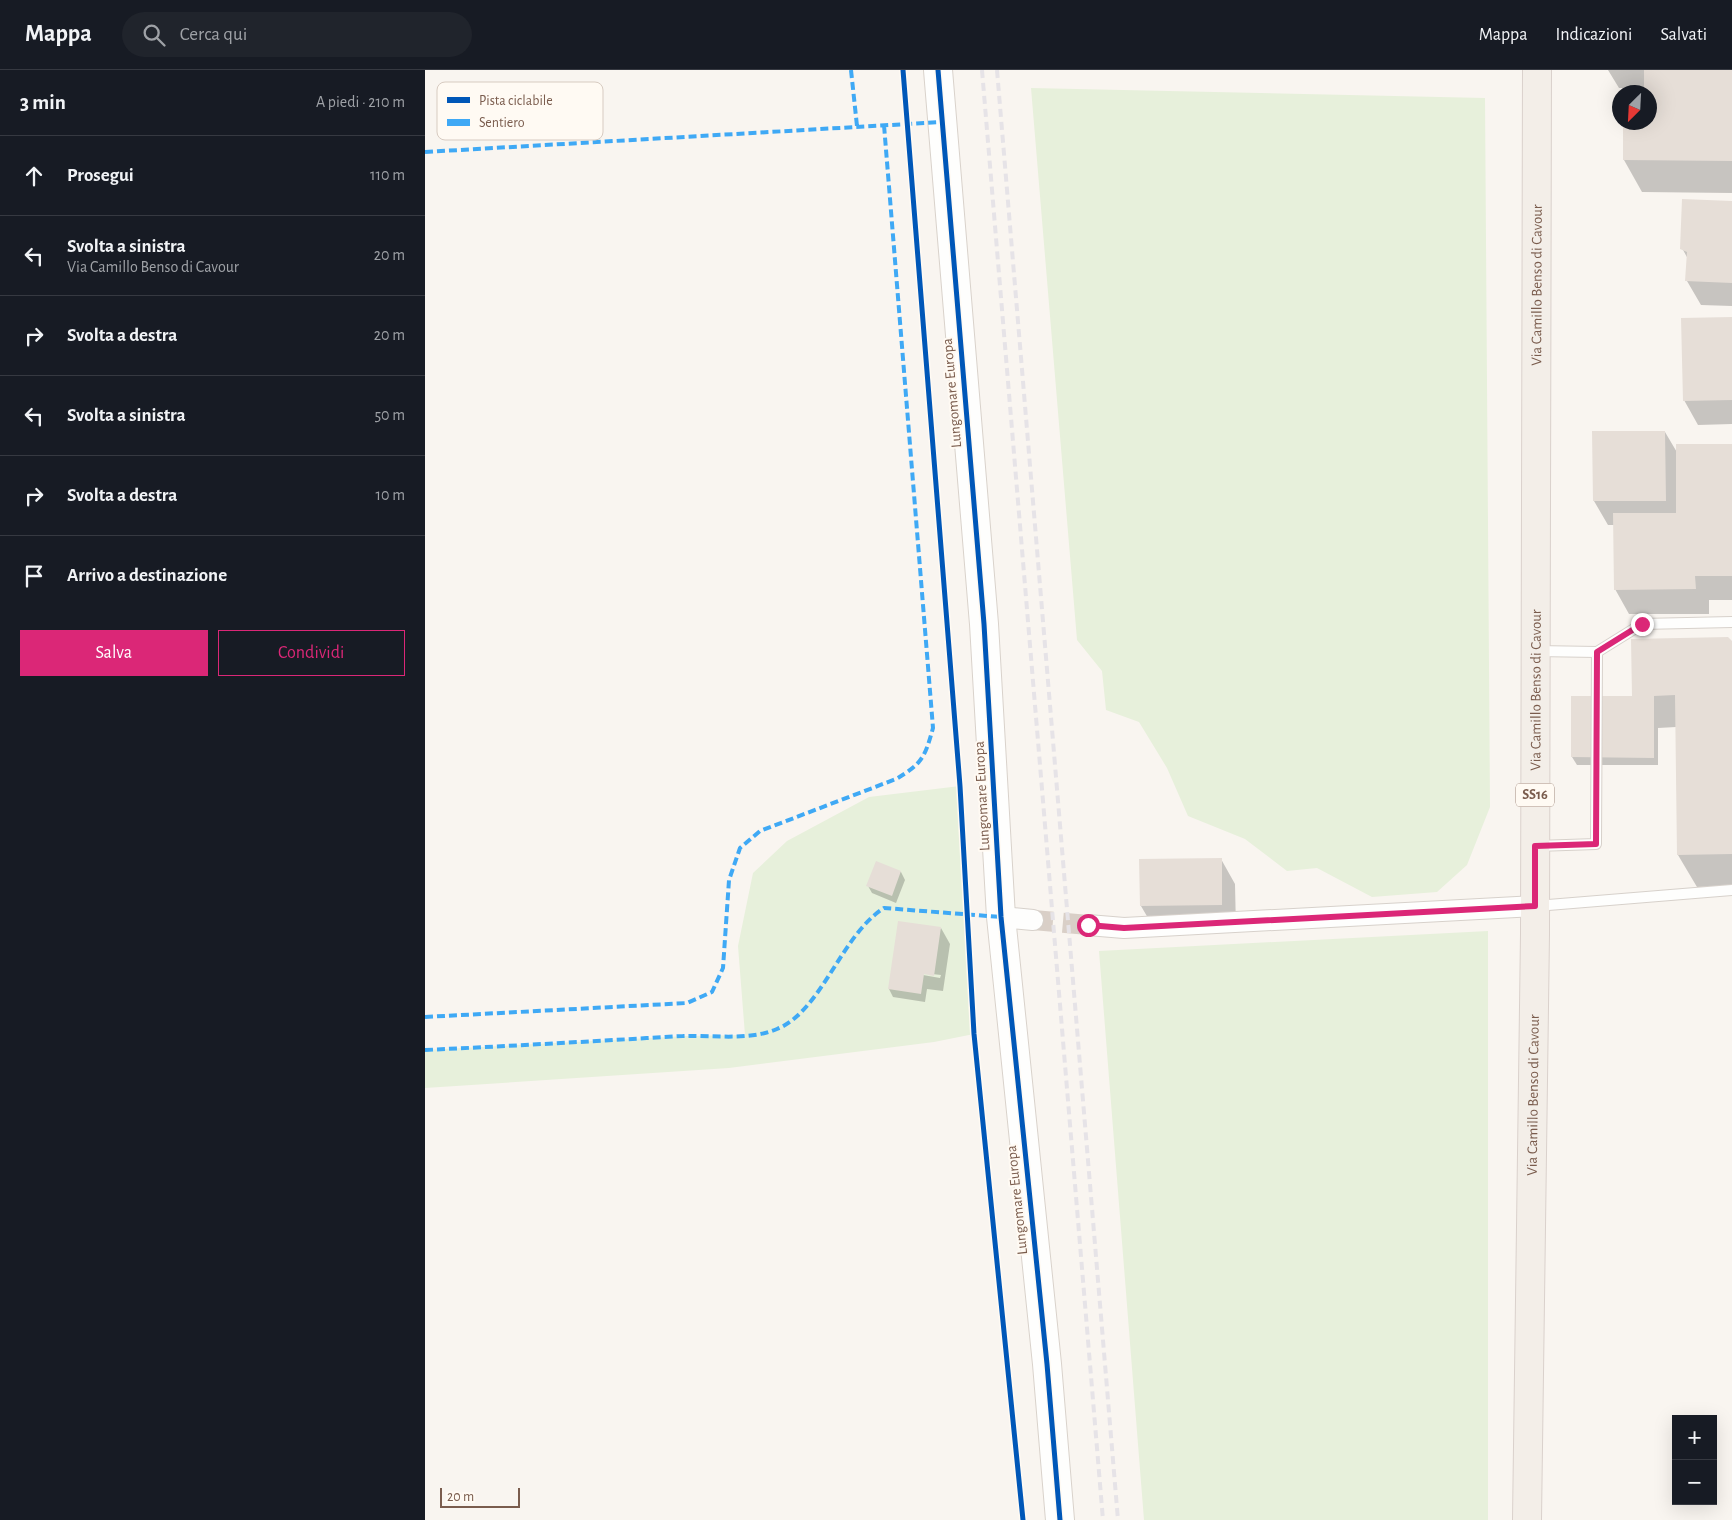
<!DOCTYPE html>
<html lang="it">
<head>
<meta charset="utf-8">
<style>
  body { margin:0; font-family:"Alegreya Sans",sans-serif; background:#20242c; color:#f1f3f6 }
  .controls { position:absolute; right:15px; bottom:15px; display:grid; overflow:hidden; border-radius:0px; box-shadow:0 5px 20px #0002 }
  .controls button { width:45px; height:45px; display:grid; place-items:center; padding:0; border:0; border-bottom:1px solid #363941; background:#171b24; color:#f1f3f6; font:25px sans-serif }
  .compass { position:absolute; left:1187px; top:15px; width:45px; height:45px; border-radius:50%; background:#171b24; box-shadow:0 5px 20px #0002; rotate:204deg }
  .scale { position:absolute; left:15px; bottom:12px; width:80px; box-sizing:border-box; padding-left:5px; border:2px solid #7a5c4d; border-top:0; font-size:14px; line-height:18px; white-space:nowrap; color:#7a5c4d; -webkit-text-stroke:4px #fffaf3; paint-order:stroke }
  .stop { position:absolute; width:15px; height:15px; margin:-11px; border:4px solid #db2777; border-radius:50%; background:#fff }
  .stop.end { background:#db2777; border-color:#fff; box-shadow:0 1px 5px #0008 }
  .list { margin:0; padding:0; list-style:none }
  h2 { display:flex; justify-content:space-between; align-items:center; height:65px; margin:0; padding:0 20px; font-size:21px }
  h2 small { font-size:16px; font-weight:400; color:#9ea1a6 }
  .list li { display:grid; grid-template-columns:32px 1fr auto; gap:15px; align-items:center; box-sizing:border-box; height:80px; padding:0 20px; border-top:1px solid #363941 }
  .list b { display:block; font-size:19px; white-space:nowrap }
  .list p { margin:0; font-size:16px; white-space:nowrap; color:#9ea1a6 }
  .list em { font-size:16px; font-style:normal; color:#9ea1a6 }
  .actions { display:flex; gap:10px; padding:15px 20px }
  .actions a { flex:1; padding:11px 0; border:1px solid #db2777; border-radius:0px; text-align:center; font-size:18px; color:#db2777 }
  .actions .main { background:#db2777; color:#fff }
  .icon { flex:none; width:28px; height:28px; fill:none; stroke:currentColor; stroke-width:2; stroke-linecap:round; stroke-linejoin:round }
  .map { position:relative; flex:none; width:1307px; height:1450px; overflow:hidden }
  header { display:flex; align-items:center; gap:30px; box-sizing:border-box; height:70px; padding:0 25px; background:#171b24; border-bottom:1px solid #363941 }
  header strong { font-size:24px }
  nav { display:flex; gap:28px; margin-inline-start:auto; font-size:18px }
  .search { width:350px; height:45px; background:#20242c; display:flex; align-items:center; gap:12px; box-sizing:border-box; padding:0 18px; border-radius:28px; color:#9ea1a6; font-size:19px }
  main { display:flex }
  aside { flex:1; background:#171b24 }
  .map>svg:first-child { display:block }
</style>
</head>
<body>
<header>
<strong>Mappa</strong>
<div class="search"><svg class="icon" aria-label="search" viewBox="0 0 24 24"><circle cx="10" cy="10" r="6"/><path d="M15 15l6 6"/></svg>Cerca qui</div>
<nav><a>Mappa</a><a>Indicazioni</a><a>Salvati</a></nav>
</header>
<main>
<aside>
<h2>3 min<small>A piedi · 210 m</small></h2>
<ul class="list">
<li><svg class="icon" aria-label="ahead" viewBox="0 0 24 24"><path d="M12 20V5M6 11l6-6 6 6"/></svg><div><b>Prosegui</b></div><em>110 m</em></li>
<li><svg class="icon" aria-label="left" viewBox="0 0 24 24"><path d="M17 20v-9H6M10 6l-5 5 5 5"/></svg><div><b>Svolta a sinistra</b><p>Via Camillo Benso di Cavour</p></div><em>20 m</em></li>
<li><svg class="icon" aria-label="right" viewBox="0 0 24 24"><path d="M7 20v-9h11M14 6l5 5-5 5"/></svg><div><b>Svolta a destra</b></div><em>20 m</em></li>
<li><svg class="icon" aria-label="left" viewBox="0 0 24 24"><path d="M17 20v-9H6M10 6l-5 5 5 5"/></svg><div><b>Svolta a sinistra</b></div><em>50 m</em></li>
<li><svg class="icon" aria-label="right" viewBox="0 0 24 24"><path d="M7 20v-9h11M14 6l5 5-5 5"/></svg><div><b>Svolta a destra</b></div><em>10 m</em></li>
<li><svg class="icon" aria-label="arrive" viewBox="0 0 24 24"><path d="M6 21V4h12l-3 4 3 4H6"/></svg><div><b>Arrivo a destinazione</b></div></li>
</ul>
<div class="actions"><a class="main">Salva</a><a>Condividi</a></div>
</aside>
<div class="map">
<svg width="1307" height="1450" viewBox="0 0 1307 1450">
  <rect width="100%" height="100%" fill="#f9f5f0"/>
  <path fill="#e7f0db" d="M606 18 1060 28 1065 737 1042 795 1012 822 947 827 892 798 862 801 820 769 763 746 742 698 714 652 681 640 677 601 652 570Z
    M535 716 549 964 509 972 304 998 0 1018V980L261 966 320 965 313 876 328 803 362 771 444 727Z
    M1063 861V1450H719L674 881Z"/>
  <path fill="#0003" fill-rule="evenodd" d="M1183 0H1307V123L1217 122 1199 90V52H1224V22H1220V18H1194Z
    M1307 133V236L1276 235 1262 211 1263 189 1257 178Z
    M1307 248V354L1273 355 1259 330Z
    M1240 362 1253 384 1307 375V530H1284V544H1204L1190 519V455H1183L1169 431Z
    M1307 573V816L1272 817 1253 785 1251 657 1233 658V695H1152L1147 687 1209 627Z
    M796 789 810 814 811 859 730 860 716 836Z
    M451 793 476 802 480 810 471 833 447 823 443 816Z
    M516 858 525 874 518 921 502 919 500 932 468 927 464 919ZM498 903 516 905 515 908 498 905Z"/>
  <path fill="#e6ded7" d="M1219 0H1307V91L1198 90V52H1224V22H1219Z
    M1257 129 1307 131V213L1260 211 1262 182 1255 179Z
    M1307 247V330L1258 331 1256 248Z
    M1167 361H1240L1241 431H1168Z
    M1251 374H1307V506H1270L1271 519 1189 520 1188 443H1251Z
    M1303 567 1307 571V784L1252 785 1250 625 1229 626V688L1146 687V626H1207L1206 569Z
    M797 788V835L715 836 714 789Z
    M451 791 476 801 467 826 441 816Z
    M473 851 516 857 509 906 499 904 496 924 463 919Z"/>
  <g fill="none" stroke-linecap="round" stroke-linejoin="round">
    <path stroke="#d9cfc7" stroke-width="20" stroke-dasharray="20 10" stroke-linecap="butt" d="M608 850 663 855"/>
    <defs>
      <path id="lane" d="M1111 581 1172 582 1217 554 1307 552
        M1111 776 1171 774 1172 582
        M1111 836 1307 820"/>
      <path id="street" d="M576 847 608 850
        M663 855 699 858 1110 836"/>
      <path id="secondary" d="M513 0 559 554 576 847 622 1294 635 1450"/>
      <g id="primary">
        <path id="s1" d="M1102 1450 1110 864 1112 0"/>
      </g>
    </defs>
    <use href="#lane" stroke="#d7d1cb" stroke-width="12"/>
    <use href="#street" stroke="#d7d1cb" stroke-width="22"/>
    <use href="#secondary" stroke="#d9d2cb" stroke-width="30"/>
    <use href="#primary" stroke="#dad1cc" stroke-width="30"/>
    <use href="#lane" stroke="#fefefd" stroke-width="10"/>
    <use href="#street" stroke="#fefefd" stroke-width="20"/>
    <use href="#secondary" stroke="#fefefd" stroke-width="28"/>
    <use href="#primary" stroke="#f3eee8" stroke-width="28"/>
    <path stroke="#e6e3e7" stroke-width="4" stroke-dasharray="8 5" stroke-linecap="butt" d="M557 0 678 1450
      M572 0 693 1450"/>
    <path stroke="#3fa9f5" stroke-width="4" stroke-dasharray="8 4" stroke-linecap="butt" d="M426 0 432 56
      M0 82 517 52
      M0 947 262 933 287 922 298 898 304 810 315 778 335 761 471 709C497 694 500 687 508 658L459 55
      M0 980C86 976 172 971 258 966 288 965 324 971 352 959 397 941 416 865 459 838L576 847"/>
    <defs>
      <path id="cycleway" d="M478 0 535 716 549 964 598 1450
        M513 0 559 554 576 847 622 1294 635 1450"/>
    </defs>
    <use href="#cycleway" stroke="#fffaf3" stroke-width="8"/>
    <use href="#cycleway" stroke="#0057b8" stroke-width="5"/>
  </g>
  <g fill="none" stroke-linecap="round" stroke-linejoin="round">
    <path stroke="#db2777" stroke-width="6" d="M663 855 699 858 1110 836V776L1171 774 1172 582 1217 554"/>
  </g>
  <g text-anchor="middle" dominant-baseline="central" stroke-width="4" stroke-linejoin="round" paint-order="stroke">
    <rect fill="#fffaf3" stroke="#a28b7f" stroke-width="1" x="1091" y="713.5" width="38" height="23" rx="4"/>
    <g font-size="14" font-weight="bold" fill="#7a5c4d">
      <text x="1110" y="725">SS16</text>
    </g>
    <g font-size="15" fill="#7a5c4d" stroke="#fffaf3">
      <text stroke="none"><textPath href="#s1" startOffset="1235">Via Camillo Benso di Cavour</textPath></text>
      <text transform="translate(527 323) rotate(-95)">Lungomare Europa</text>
      <text stroke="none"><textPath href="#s1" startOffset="830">Via Camillo Benso di Cavour</textPath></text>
      <text transform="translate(557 726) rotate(-93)">Lungomare Europa</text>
      <text stroke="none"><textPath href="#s1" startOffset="425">Via Camillo Benso di Cavour</textPath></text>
      <text transform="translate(592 1130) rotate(-96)">Lungomare Europa</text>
    </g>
  </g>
  <rect x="12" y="12" width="166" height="58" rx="8" fill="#fffaf3" stroke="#d7cbc1" stroke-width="1"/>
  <rect x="22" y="27" width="23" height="6" fill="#0057b8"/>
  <rect x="22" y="49" width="23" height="7" fill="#3fa9f5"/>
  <g font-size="14" fill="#7a5c4d">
    <text x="54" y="35">Pista ciclabile</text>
    <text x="54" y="57">Sentiero</text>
  </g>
</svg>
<div class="controls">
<button>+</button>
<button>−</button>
</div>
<svg class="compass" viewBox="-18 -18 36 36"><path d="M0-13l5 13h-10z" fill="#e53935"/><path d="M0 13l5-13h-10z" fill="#9ea1a6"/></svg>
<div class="scale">20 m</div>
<div class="stop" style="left:663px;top:855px"></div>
<div class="stop end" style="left:1217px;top:554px"></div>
</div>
</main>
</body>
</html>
